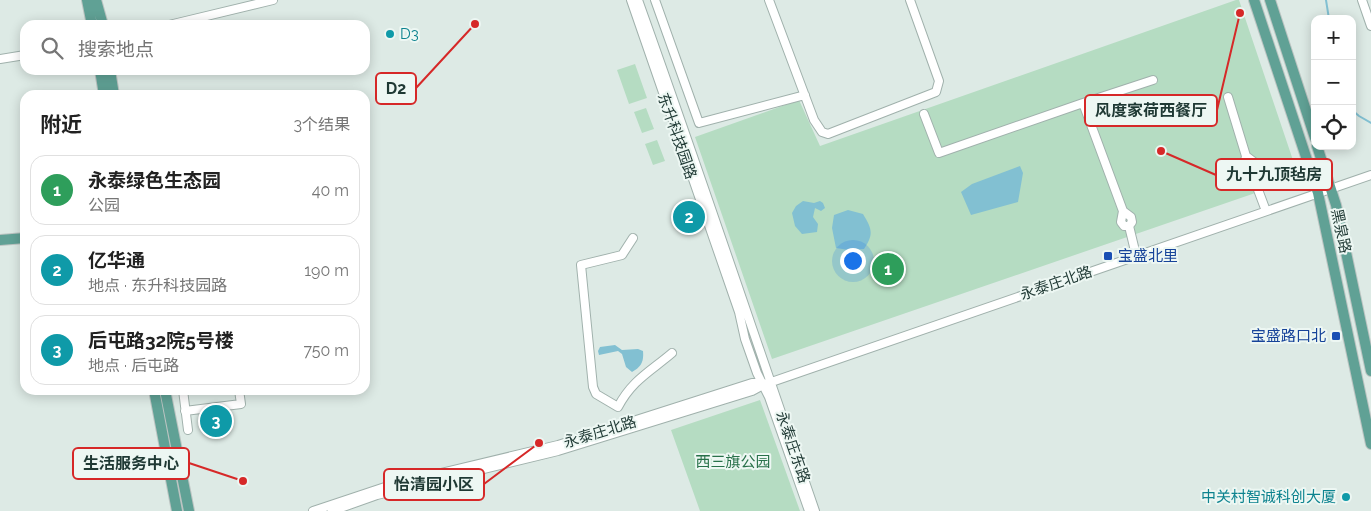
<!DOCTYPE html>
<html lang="zh">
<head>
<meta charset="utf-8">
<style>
  body { margin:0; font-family:Raleway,"Noto Sans SC",sans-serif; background:#f2f2f2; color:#222 }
  .controls { position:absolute; right:15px; top:15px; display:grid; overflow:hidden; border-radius:10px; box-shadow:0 2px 12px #0003 }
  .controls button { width:45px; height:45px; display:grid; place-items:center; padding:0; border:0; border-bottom:1px solid #e0e0e0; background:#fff; color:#222; font:25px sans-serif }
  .you { position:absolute; left:852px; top:260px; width:18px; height:18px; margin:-12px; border:4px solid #fff; border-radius:50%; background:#1a73e8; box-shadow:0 0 0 8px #1a73e833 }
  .badge { display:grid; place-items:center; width:32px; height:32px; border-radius:50%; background:#814e36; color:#fff; font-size:16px; font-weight:700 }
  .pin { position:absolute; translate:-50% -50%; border:2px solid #fff; box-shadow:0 1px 5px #0006 }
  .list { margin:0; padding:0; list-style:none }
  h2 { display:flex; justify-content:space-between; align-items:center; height:65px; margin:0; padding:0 20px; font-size:21px }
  h2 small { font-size:16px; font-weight:400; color:#767676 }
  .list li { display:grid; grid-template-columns:32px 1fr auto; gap:15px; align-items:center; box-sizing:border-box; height:70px; margin:0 10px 10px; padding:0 10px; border:1px solid #e0e0e0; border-radius:15px }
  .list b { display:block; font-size:19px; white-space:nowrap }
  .list p { margin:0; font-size:16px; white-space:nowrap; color:#767676 }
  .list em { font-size:16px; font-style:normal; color:#767676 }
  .icon { flex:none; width:28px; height:28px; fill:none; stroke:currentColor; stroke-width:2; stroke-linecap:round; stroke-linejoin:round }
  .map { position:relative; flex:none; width:1371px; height:511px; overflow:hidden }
  .search { position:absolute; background:#fff; box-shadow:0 2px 12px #0003; left:20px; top:20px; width:350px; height:55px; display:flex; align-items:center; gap:12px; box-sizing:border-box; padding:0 18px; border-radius:15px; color:#767676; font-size:19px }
  .panel { position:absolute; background:#fff; box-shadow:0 2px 12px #0003; left:20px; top:90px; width:350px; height:305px; border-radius:15px }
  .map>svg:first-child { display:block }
</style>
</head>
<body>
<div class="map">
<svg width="1371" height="511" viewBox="0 0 1371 511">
  <rect width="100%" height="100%" fill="#ddeae5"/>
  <path fill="#b5dcc2" d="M1236 0H1239L1299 178 772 359 695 137 799 100 820 146Z
    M635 64 647 98 629 104 617 70Z
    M646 108 654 129 642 133 634 112Z
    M657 140 665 161 653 165 645 144Z
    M760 400 800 511H700L671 430Z"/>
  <path fill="#82c0d2" d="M1020 166 1023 173 1018 202 971 215 961 192 972 184Z
    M803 201 814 203 820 201 823 203 825 208 821 211 815 208 813 217 818 224 817 232 802 234 795 226 792 213 796 206Z
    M848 210 863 214C872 229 874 234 864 249L849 250 836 248 832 228 834 215Z
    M615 345 622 350 638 349 643 351C644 362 641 367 632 372L626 367 622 354 618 351 599 355 598 351 600 347Z"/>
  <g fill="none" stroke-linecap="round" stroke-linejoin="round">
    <path stroke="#82c0d2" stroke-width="2" d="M1326 0 1329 19
      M1352 110 1359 116 1371 123"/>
    <defs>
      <path id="minor" d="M631 0 739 312 745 339 757 373 769 397 809 511
        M638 0C699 170 756 341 815 511
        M655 0 699 123 805 95
        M769 0 814 120 822 132 828 134 936 92 939 81 910 0
        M1362 0 1371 26
        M169 25 273 0
        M0 59 25 55
        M1228 97 1246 156
        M924 114 939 153 1083 103
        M1254 179C1245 172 1243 168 1246 156L1254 162 1256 168 1254 179 1266 211
        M1123 211 1083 103 1153 80
        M1123 211 1131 217 1132 222 1129 226H1124L1121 222Z
        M1129 226 1136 255
        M633 238 622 255 581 265 593 387 596 394 618 407C632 380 651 371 672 353
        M183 390 188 430
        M185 411 241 404 239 390
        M313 511 391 485 558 445 752 383H763
        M332 511 377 495 558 451 752 391 763 385 1371 175"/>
      <path id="major" d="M87 0 92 25
        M96 0 103 25
        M1254 0 1318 193 1371 444
        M1270 0 1315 138
        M100 70 104 95
        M110 70 114 95
        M1317 146 1336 205 1371 371
        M0 240 25 238
        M154 390 177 511
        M165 390 189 511"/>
    </defs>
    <use href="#minor" stroke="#a0b1ac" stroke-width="10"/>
    <use href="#major" stroke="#bcc4c2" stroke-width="12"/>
    <use href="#minor" stroke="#fff" stroke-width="8"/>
    <use href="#major" stroke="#60a195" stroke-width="10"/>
  </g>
  <g fill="#0f9aa8" stroke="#edf7f3" stroke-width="2">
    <circle cx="390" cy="34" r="5"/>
    <circle cx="1346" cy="497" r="5"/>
  </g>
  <g fill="#1a4fb4" stroke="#edf7f3" stroke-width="2">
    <rect x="1103" y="251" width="10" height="10" rx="2.5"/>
    <rect x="1331" y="331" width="10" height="10" rx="2.5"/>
  </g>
  <g text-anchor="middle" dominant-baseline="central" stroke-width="4" stroke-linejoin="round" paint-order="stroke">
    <g font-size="15" fill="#0d838f" stroke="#edf7f3" text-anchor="start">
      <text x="400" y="34">D3</text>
      <text x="1336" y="497" text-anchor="end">中关村智诚科创大厦</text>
    </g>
    <g font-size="15" fill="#1f3934" stroke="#edf7f3">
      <text transform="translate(677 136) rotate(71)">东升科技园路</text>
      <text transform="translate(1341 231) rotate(78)">黑泉路</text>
      <text transform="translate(1056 283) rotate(-19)">永泰庄北路</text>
      <text transform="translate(600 432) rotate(-17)">永泰庄北路</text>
      <text transform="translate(793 447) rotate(71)">永泰庄东路</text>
    </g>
    <g font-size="15" fill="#164399" stroke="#edf7f3" text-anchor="start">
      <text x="1118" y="256">宝盛北里</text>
      <text x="1326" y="336" text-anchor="end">宝盛路口北</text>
    </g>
    <g font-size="15" fill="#28714a" stroke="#edf7f3">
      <text x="733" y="462">西三旗公园</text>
    </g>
  </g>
  <path fill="none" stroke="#d62828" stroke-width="2" d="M475 24L416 88M1240 13L1217 110M1161 151L1216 175M243 481L189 463M539 443L484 484"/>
  <g fill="#d62828" stroke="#edf7f3" stroke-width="2">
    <circle cx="475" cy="24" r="5"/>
    <circle cx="1240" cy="13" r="5"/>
    <circle cx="1161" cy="151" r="5"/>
    <circle cx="243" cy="481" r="5"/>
    <circle cx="539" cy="443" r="5"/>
  </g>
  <g fill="#edf7f3" stroke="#d62828" stroke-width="2">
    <rect x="376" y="73" width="40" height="31" rx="5"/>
    <rect x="1085" y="95" width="132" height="31" rx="5"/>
    <rect x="1216" y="159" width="116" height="31" rx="5"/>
    <rect x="73" y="448" width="116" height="31" rx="5"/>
    <rect x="384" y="469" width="100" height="31" rx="5"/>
  </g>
  <g font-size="16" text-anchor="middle" font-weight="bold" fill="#1f3934">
    <text x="396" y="94">D2</text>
    <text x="1151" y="116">风度家荷西餐厅</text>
    <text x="1274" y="180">九十九顶毡房</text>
    <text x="131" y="469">生活服务中心</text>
    <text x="434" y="490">怡清园小区</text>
  </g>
</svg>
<div class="controls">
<button>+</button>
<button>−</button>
<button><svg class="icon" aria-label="locate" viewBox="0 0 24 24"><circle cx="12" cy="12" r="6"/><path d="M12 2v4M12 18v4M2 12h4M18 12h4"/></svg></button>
</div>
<div class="you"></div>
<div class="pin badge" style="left:888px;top:269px;background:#2e9e5b">1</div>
<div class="pin badge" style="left:689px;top:217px;background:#0f9aa8">2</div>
<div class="pin badge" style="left:216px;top:421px;background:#0f9aa8">3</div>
<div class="search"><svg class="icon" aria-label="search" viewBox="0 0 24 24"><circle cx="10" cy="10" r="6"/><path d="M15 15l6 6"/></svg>搜索地点</div>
<section class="panel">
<h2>附近<small>3个结果</small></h2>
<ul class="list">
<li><span class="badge" style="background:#2e9e5b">1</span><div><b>永泰绿色生态园</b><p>公园</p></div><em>40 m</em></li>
<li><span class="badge" style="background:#0f9aa8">2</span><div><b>亿华通</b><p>地点 · 东升科技园路</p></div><em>190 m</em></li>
<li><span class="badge" style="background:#0f9aa8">3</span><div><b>后屯路32院5号楼</b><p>地点 · 后屯路</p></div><em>750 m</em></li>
</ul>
</section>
</div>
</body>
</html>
